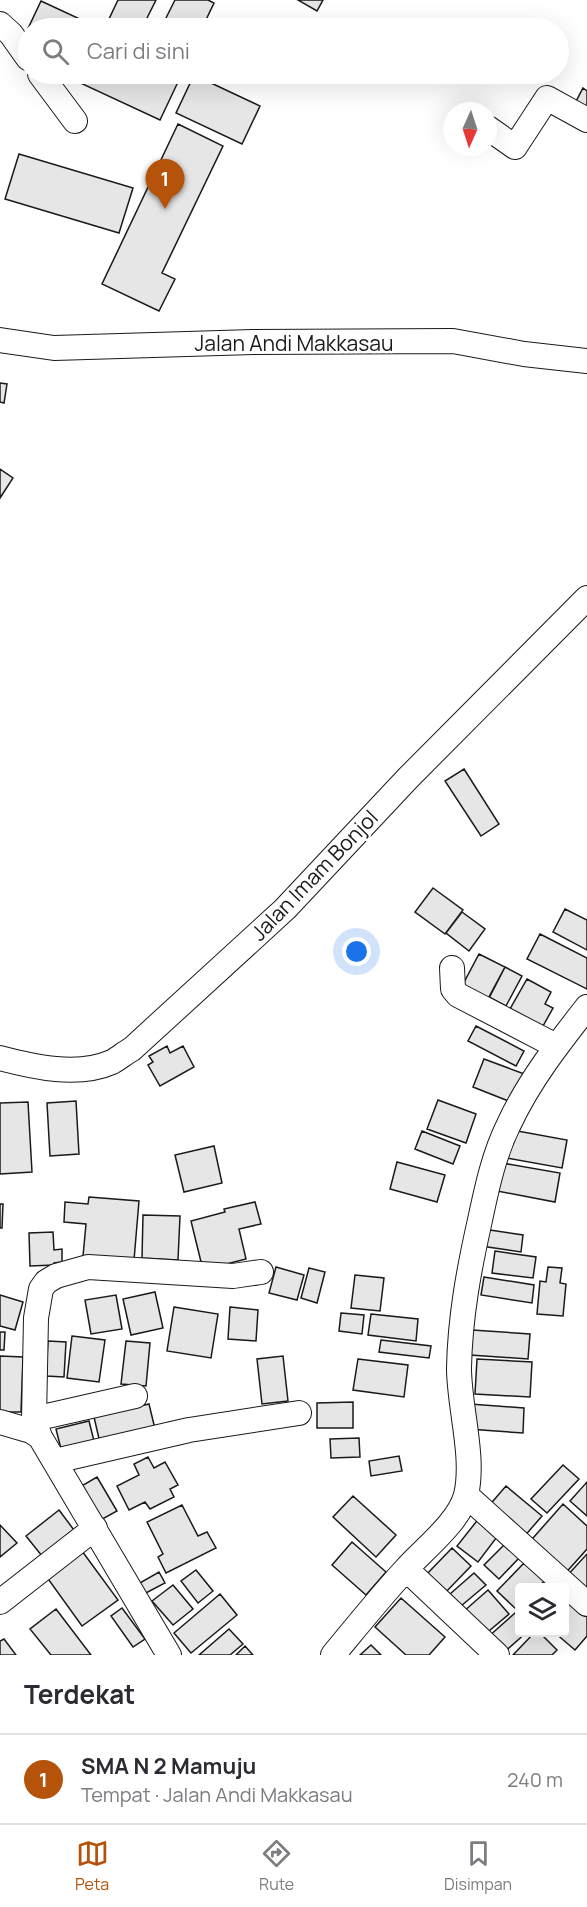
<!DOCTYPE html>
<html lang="id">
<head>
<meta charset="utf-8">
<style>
  body { margin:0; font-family:Manrope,sans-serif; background:#f2f2f3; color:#2b2b33 }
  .controls { position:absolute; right:18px; bottom:18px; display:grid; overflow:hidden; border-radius:6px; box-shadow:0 6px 24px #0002 }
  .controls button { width:54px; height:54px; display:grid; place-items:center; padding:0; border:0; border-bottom:2px solid #e1e1e2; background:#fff; color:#2b2b33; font:30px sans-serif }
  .compass { position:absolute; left:443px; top:102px; width:54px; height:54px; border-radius:50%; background:#fff; box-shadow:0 6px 24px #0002; rotate:183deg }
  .you { position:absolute; left:357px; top:952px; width:21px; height:21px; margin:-15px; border:4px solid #fff; border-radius:50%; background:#1a73e8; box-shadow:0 0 0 9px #1a73e833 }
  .badge { display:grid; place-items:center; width:39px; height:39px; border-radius:50%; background:#b45309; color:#fff; font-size:20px; font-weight:700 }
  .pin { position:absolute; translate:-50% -50px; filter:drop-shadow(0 2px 3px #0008) }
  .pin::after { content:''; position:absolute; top:32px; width:21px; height:18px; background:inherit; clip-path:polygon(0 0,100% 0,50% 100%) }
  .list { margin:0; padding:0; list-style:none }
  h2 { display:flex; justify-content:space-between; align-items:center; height:78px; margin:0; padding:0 24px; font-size:26px }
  h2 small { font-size:20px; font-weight:400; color:#7c7c81 }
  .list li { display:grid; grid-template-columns:39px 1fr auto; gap:18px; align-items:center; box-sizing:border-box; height:90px; padding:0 24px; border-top:2px solid #e1e1e2 }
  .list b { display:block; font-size:22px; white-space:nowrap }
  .list p { margin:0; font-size:20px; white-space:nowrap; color:#7c7c81 }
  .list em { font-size:20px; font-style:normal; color:#7c7c81 }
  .icon { flex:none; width:33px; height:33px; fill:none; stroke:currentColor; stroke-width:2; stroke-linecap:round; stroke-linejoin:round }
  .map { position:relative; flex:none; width:587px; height:1655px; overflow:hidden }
  .search { position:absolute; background:#fff; box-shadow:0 6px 24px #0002; left:18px; right:18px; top:18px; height:66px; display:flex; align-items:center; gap:15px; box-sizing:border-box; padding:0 21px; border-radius:33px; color:#7c7c81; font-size:22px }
  .sheet { height:168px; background:#fff }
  nav { display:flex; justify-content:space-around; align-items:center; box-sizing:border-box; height:84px; border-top:2px solid #e1e1e2; background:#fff; font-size:16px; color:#7c7c81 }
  nav a { display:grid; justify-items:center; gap:3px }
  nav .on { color:#b45309 }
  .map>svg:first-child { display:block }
</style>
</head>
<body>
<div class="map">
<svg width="587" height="1655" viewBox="0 0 587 1655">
  <rect width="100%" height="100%" fill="#fff"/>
  <path fill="#e6e6e6" stroke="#1a1a1a" stroke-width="1.5" d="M118 0H156L142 28H129L109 19Z
    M175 0H208L214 3 202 28H161Z
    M298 0H323L317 11Z
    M41 1 95 26 94 28H28V39L24 37Z
    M79 74H159L178 82 160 120 76 81Z
    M194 75 260 106 242 144 176 113Z
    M583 88 587 91V122L570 113Z
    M178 124 223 146 162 273 175 279 159 311 102 284Z
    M19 154 133 188 119 233 5 199Z
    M0 383 7 384 4 403 0 402Z
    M0 469 13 478 0 498Z
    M464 769 499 824 481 836 445 781Z
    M433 888 463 910 445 934 415 912Z
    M565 909 587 920V950L553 932Z
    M462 912 485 929 469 951 446 933Z
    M540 934 587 958V989L527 959Z
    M479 954 505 967 487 1002 461 988Z
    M505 967 522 976 506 1006 489 997Z
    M527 979 551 992 545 1004 553 1008 543 1026 510 1009Z
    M476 1026 524 1051 516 1066 468 1041Z
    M167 1046 170 1053 183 1046 194 1067 160 1086 148 1065 153 1062 149 1056Z
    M484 1059 527 1075 516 1104 473 1087Z
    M438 1100 476 1114 466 1143 427 1129Z
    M76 1101 79 1154 50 1156 47 1103Z
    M28 1102 32 1172 0 1174V1103Z
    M512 1130 567 1140 562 1168 507 1158Z
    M422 1131 460 1146 453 1164 415 1149Z
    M214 1146 222 1183 184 1192 175 1155Z
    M397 1162 445 1175 437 1202 390 1189Z
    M502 1163 560 1173 555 1202 497 1191Z
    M89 1197 139 1201 134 1260 83 1256 86 1224 64 1222 65 1202 88 1204Z
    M255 1202 261 1224 239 1229 246 1259 203 1270 191 1221 225 1212 224 1209Z
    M0 1204H3L2 1228H0Z
    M143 1215 180 1216 178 1260 142 1258Z
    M483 1229 523 1235 521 1252 481 1246Z
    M53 1232 54 1250 62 1249V1262L54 1263V1265L30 1266 29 1233Z
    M495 1251 536 1257 533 1278 492 1273Z
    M276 1267 304 1275 297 1300 269 1293Z
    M548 1267 562 1268 560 1283 566 1284 563 1316 537 1314 540 1281 546 1282Z
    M309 1268 325 1272 317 1303 301 1298Z
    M355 1275 384 1278 380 1311 351 1308Z
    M484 1277 534 1285 532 1303 481 1295Z
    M155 1292 163 1328 131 1335 123 1299Z
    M0 1295 23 1302 15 1330 0 1326Z
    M116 1295 122 1329 91 1334 85 1300Z
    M174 1307 218 1314 211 1358 167 1351Z
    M230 1307 258 1310 256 1341 228 1339Z
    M341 1313 364 1315 362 1334 339 1331Z
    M371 1314 418 1319 416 1341 368 1335Z
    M472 1330 530 1334 528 1359 470 1355Z
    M0 1332H5L4 1350H0Z
    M72 1336 105 1340 99 1382 67 1378Z
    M381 1340 431 1346 429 1358 379 1352Z
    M48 1341 66 1342 64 1377 46 1376Z
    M126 1341 150 1343 146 1386 121 1384Z
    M0 1356 23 1357 21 1412H0Z
    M283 1356 288 1401 262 1404 257 1359Z
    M358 1359 408 1365 404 1397 353 1390Z
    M477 1359 532 1362 530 1397 475 1394Z
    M353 1402V1428H317V1403Z
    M149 1404 155 1429 100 1443 94 1417Z
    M470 1404 524 1408 523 1433 468 1429Z
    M89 1421 94 1441 61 1449 56 1429Z
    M359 1438 360 1457 331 1458 330 1439Z
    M399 1456 402 1471 371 1476 369 1461Z
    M148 1457 154 1468 165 1462 178 1485 170 1489 174 1497 150 1509 145 1502 129 1510 117 1486 139 1475 134 1464Z
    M563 1465 579 1479 547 1513 531 1499Z
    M97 1477 117 1511 97 1522 78 1488Z
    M587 1482V1516L570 1501Z
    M506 1486 542 1516 523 1538 487 1508Z
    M353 1496 396 1535 376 1557 333 1517Z
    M563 1504 587 1526V1549L562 1577 526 1546Z
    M182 1505 198 1536 207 1532 216 1548 166 1573 158 1557 163 1554 147 1522Z
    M59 1510 74 1530 42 1556 26 1536Z
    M480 1517 500 1533 478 1562 457 1546Z
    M0 1525 17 1543 0 1557Z
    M352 1542 386 1572 366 1595 332 1565Z
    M505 1544 519 1558 499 1579 484 1565Z
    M452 1548 471 1566 444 1594 425 1576Z
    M82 1551 118 1600 82 1626 46 1576Z
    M587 1554V1598L565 1578Z
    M524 1563 544 1581 538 1588H520V1607L517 1610 497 1591Z
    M196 1570 213 1591 198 1603 181 1581Z
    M159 1572 165 1583 144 1594 138 1584Z
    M474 1573 486 1585 461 1606 450 1594Z
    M173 1585 193 1609 173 1625 152 1601Z
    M488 1590 509 1614 483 1636 463 1612Z
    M220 1594 237 1615 191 1653 174 1633Z
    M401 1598 445 1637 429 1655H406L375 1627Z
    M570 1602 587 1617V1636L575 1650 554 1632H564V1609Z
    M122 1608 145 1639 133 1647 111 1616Z
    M56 1609 91 1655H51L30 1629Z
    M515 1613 520 1618V1632H527L502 1654 488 1637Z
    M229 1629 243 1644 230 1655H199Z
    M535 1632H539L557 1650 552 1655H513Z
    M4 1639 16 1655H0V1641Z
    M371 1645 381 1655H360Z
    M245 1646 253 1655H236Z"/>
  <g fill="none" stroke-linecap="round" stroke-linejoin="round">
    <defs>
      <path id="minor" d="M0 24 11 34 28 58
        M40 74 75 121
        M488 128 515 147 547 98 587 120
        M0 340 54 348 253 342 453 341 524 354 587 361
        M452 968 453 989 458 995 556 1046
        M0 1058C34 1067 78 1077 112 1062 119 1058 125 1053 132 1049L285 909 408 778 587 598
        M34 1419 135 1396
        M0 1422 31 1431 40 1437 169 1655
        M40 1437 34 1419 36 1318 41 1289 46 1282 56 1276 88 1267 233 1276 261 1272
        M55 1461 189 1430 299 1413
        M466 1495 587 1604
        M406 1569 497 1655
        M0 1602 95 1528
        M333 1655C357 1626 381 1596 406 1569 425 1548 459 1522 466 1495 475 1457 459 1407 459 1368 460 1317 469 1269 480 1220 487 1187 494 1154 509 1124 529 1081 558 1044 587 1007"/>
    </defs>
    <use href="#minor" stroke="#1a1a1a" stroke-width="26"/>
    <use href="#minor" stroke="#fff" stroke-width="24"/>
  </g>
  <g text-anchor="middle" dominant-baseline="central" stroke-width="4.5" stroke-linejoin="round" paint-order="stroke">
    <g font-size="21" fill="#1a1a1a" stroke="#fff">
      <text x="294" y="343">Jalan Andi Makkasau</text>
      <text transform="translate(314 875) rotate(-46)">Jalan Imam Bonjol</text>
    </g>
  </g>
</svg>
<div class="controls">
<button><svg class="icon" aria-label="layers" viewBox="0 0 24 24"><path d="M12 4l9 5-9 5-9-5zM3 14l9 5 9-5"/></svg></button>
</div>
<svg class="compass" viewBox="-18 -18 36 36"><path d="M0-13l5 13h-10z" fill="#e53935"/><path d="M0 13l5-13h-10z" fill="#7c7c81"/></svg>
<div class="you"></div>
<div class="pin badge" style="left:165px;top:209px">1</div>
<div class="search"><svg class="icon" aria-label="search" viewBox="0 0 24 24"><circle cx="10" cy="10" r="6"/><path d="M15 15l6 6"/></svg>Cari di sini</div>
</div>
<section class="sheet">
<h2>Terdekat<small></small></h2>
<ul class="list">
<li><span class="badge">1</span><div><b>SMA N 2 Mamuju</b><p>Tempat · Jalan Andi Makkasau</p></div><em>240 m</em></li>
</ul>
</section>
<nav>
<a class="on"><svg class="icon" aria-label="map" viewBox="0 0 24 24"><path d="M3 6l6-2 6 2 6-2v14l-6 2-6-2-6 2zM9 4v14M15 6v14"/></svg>Peta</a>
<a><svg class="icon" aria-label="directions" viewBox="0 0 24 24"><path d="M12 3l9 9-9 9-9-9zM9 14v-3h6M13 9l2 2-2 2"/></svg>Rute</a>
<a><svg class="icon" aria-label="saved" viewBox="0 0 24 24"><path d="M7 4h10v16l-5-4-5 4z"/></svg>Disimpan</a>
</nav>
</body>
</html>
